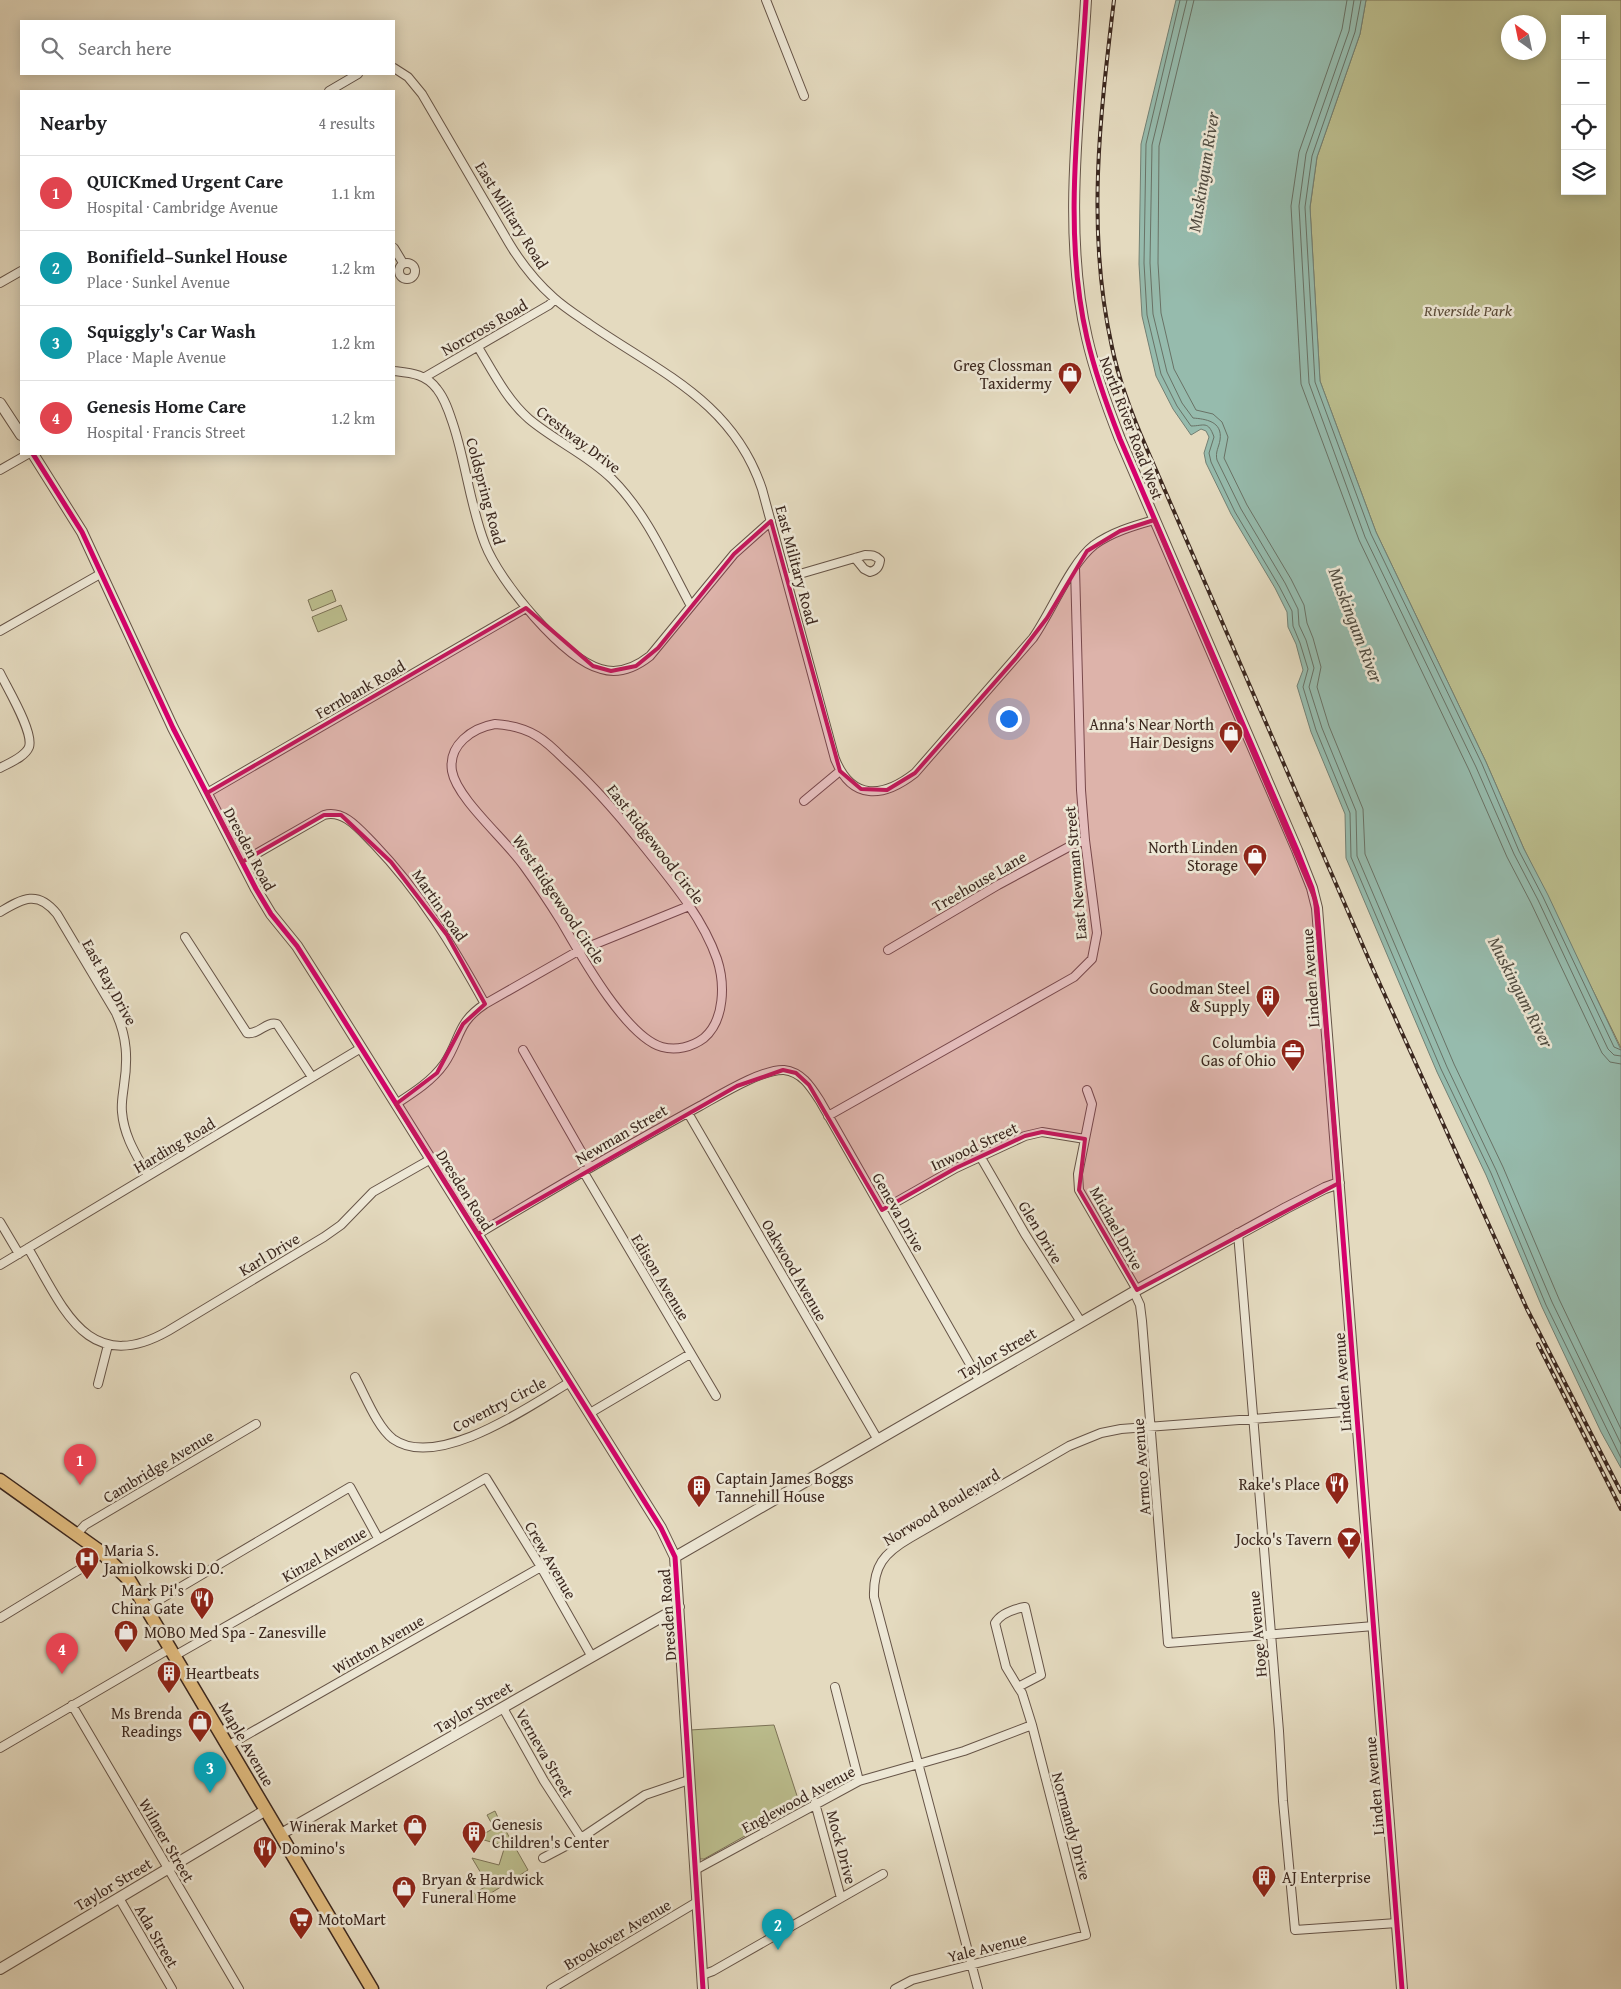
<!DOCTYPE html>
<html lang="en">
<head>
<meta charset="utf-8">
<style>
  body { margin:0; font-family:"Gentium Book Plus",serif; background:#f6f6f6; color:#202124 }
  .controls { position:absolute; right:15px; top:15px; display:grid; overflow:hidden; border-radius:0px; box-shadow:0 2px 12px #0003 }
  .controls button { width:45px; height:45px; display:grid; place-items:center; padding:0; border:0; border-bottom:1px solid #e0e0e0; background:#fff; color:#202124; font:25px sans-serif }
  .compass { position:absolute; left:1501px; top:15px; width:45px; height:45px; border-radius:50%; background:#fff; box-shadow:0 2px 12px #0003; rotate:327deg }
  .you { position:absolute; left:1008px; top:718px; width:18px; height:18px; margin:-12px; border:4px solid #fff; border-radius:50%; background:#1a73e8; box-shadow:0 0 0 8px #1a73e833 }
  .badge { display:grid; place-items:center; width:32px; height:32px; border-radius:50%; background:#b45309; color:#fff; font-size:16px; font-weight:700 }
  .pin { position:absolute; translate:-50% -41px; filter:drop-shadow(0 1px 2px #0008) }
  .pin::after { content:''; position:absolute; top:26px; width:18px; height:15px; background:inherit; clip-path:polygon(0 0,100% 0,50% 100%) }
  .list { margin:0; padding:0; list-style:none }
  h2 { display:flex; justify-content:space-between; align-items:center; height:65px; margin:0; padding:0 20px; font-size:21px }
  h2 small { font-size:16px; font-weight:400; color:#757577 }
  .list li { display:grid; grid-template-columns:32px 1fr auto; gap:15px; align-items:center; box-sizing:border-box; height:75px; padding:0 20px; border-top:1px solid #e0e0e0 }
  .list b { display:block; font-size:19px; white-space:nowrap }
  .list p { margin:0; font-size:16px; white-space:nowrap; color:#757577 }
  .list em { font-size:16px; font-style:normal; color:#757577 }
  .icon { flex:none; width:28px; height:28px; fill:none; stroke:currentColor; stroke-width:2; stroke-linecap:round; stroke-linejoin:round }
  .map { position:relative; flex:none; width:1621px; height:1989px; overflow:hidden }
  .search { position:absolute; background:#fff; box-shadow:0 2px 12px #0003; left:20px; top:20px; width:375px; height:55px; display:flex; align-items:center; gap:12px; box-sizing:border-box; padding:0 18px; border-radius:0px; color:#757577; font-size:19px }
  .panel { position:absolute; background:#fff; box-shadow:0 2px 12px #0003; left:20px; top:90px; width:375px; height:365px; border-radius:0px }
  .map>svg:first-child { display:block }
</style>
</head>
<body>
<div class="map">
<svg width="1621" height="1989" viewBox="0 0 1621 1989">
  <rect width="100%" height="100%" fill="#e4dabf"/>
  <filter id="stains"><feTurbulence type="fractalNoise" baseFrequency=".004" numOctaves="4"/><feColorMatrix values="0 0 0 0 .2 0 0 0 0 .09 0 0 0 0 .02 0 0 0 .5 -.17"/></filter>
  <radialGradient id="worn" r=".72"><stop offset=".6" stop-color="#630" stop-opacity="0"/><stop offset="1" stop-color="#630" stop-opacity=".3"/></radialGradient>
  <path fill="#bbbd8d" stroke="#7c7256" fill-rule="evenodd" d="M1366 0H1621V1048L1524 849 1486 762 1376 532 1320 381 1310 208 1317 157 1360 34ZM1565 19H1602V191H1565ZM1508 22H1538V52H1508Z
    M332 590 336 601 312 611 308 600Z
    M341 605 347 620 318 632 312 617Z
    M774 1725 800 1805 704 1859H700L698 1856 690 1730Z
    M495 1811 500 1822 497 1824 499 1828 503 1826 528 1870 475 1903 470 1896 488 1885 472 1858 499 1865 505 1846 477 1838 494 1828 487 1815Z"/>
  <path fill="#96bbad" stroke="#728074" d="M1176 0H1366L1360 34 1317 157 1310 207 1320 381 1376 532 1486 762 1524 849 1548 895 1621 1050V1468L1601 1432 1542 1307 1486 1175 1437 1072 1346 858 1345 814 1311 732 1297 686 1303 670 1296 644 1288 627 1287 612 1275 588 1231 514 1206 463 1204 453 1209 437 1206 431 1201 429 1191 435 1173 409 1156 376 1142 316 1139 264 1141 144Z"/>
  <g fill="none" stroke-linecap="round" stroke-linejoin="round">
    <path stroke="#697266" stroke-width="1" d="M1180 0 1146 144 1144 263 1147 315 1161 374 1177 406 1191 426C1204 426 1208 420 1214 437L1209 453 1211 462 1235 512 1279 586 1292 611 1293 626 1300 643 1308 669 1303 687 1316 730 1350 813 1351 857 1441 1069 1491 1173 1546 1305 1621 1458
      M1187 0 1152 145 1150 263 1153 314 1167 372 1182 403 1193 418C1205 419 1223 421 1220 440 1219 447 1215 452 1217 460L1241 509 1285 583 1298 609 1299 625 1306 640 1314 668 1309 687 1322 728 1356 811 1357 856 1447 1067 1496 1170 1552 1302 1621 1444
      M1194 0 1159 146 1158 263 1161 313 1174 369 1196 410 1213 414 1222 422 1228 437 1224 458 1247 505 1291 579 1304 605 1307 623 1313 638 1321 667 1317 687 1329 726 1363 809 1365 854 1454 1064 1503 1167 1559 1299 1621 1429
      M1347 0 1342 29 1299 152 1291 206 1301 384 1359 540 1469 770 1507 857 1531 903 1602 1053 1610 1062 1621 1064
      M1354 0 1349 31 1306 154 1299 206 1309 383 1365 537 1476 767 1514 854 1538 900 1608 1049 1614 1055 1621 1056
      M1361 0 1355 32 1312 156 1305 207 1315 382 1371 534 1482 764 1519 851 1543 897 1614 1047 1621 1050"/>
    <defs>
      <path id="minor" d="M766 0 804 96
        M394 68 408 77 422 94 509 243C521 263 536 282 554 298 565 308 578 316 591 325 661 373 733 402 762 489L835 759C852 801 883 798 915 773L1033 638C1052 611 1070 564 1094 545 1112 532 1133 526 1154 520
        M329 91 358 74
        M394 248 403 263
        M399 271a8 8 0 1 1 16 0a8 8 0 1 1-16 0Z
        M0 283 21 271
        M478 347C493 372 507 400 529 419 555 441 588 455 612 479 648 515 667 562 691 606
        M394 371C411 373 426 374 437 389 445 399 449 412 453 424 466 463 470 506 485 544 499 581 563 659 601 669 620 675 636 667 650 656L734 554 771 521
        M425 377 549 305 555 299
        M0 470 28 454
        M786 578 865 555C872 555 875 555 880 560 879 567 877 570 870 572L864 569 855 558
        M0 631 102 573
        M0 673C7 688 34 732 29 747 25 757 9 763 0 768
        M495 724C510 725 524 728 537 736 547 742 556 751 564 759 593 785 618 814 642 844 670 879 702 916 717 959 725 983 725 1020 704 1038 692 1047 676 1051 662 1047 626 1037 580 954 561 921 549 902 537 884 524 866 506 840 457 799 452 771 448 745 472 728 495 724Z
        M207 793 526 608
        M804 801 840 771
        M242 862 324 815C344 809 360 830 374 844 420 892 453 946 485 1004 456 1023 461 1039 444 1064 432 1081 413 1093 396 1104
        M0 912C23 898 38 890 57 914L116 1013C127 1037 128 1059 124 1085 123 1094 121 1103 122 1112 124 1137 137 1156 148 1176
        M185 937 247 1033C259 1035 266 1021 277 1024L312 1077
        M888 950 998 885 1076 843 1085 840
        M485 1004 578 951 689 906
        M523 1050 590 1167
        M1087 1090 1092 1104 1078 1174 1079 1190 1137 1290
        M688 1113 878 1440
        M828 1116 1074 977 1092 959 1097 933 1085 840 1081 790 1075 568
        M980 1156 1025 1234 1081 1322
        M583 1171 716 1396
        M882 1210 956 1168 1025 1136 1042 1132 1085 1139
        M0 1222 19 1254
        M1238 1233 1279 1731 1283 1801 1295 1930 1397 1923
        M478 1234C551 1190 625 1147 700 1106 720 1095 762 1069 784 1070 802 1072 811 1087 820 1101L979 1380
        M28 1248C63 1307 87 1377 168 1331L324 1237 341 1225 373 1192 431 1159
        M0 1265 361 1048
        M1134 1292 1140 1305 1142 1321 1168 1643 1374 1626
        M355 1377C365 1395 377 1427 393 1439 438 1471 531 1405 570 1382
        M98 1384 108 1345
        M590 1413 690 1354
        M76 1535 85 1525 256 1424
        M147 1607 350 1487 378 1538
        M0 1618 92 1562 101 1552
        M176 1655 486 1478 541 1567 592 1657
        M835 1687 859 1781
        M72 1705 239 1989
        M503 1708 544 1781 581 1838
        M229 1745 541 1567
        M0 1748 171 1648
        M815 1803 841 1898
        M543 1858 581 1838 645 1795 689 1780
        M695 1870 859 1781 964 1751 1032 1725
        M119 1898 172 1989
        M702 1975 713 1971 883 1874
        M551 1989 697 1902
        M895 1989 912 1980 1086 1935 1032 1725 1022 1693 1018 1687 1041 1675 1025 1607C1014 1609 1001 1613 995 1623L1006 1667 1018 1687
        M978 1989 874 1597C873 1566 884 1553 910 1538L1069 1446 1101 1433 1121 1429 1357 1411"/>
      <path id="tertiary" d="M1086 0C1080 108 1062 231 1087 338 1095 373 1107 406 1120 439L1297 850 1312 888 1317 908 1402 1989
        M0 403 21 435
        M33 454 82 532 173 728 256 889 271 914 297 946 330 998 661 1528 675 1557 703 1989
        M675 1557 1137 1290 1286 1208 1325 1188 1339 1183
        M281 1834 679 1607
        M0 1969 266 1810"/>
      <path id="primary" d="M0 1480 101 1552 130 1581 372 1989"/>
    </defs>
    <use href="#minor" stroke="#665447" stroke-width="10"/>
    <use href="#tertiary" stroke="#665447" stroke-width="12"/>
    <use href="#primary" stroke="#3c281f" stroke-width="15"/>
    <use href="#minor" stroke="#ede7d5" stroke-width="8"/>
    <use href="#tertiary" stroke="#ede7d5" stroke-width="10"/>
    <use href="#primary" stroke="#e2bd80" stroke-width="12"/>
    <defs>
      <path id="rail" d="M1114 0C1100 116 1086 231 1112 347 1119 381 1132 415 1146 447L1373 969 1527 1309 1621 1492
        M1538 1344 1621 1509"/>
    </defs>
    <use href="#rail" stroke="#3c281f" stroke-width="4"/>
    <use href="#rail" stroke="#ede7d5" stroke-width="2" stroke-dasharray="5.5" stroke-linecap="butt"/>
    <defs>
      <path id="cycleway" d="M1086 0C1080 108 1062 231 1087 338 1095 373 1107 406 1120 439L1297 850 1312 888 1317 908 1402 1989
        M33 454 82 532 173 728 256 889 271 914 297 946 330 998 661 1528 675 1557 703 1989"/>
    </defs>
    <use href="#cycleway" stroke="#ede7d5" stroke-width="8"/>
    <use href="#cycleway" stroke="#d6006c" stroke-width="5"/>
  </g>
  <path fill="#c2185b" fill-opacity="0.2" stroke="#c2185b" stroke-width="4" stroke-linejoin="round" d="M1154 520 1315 899 1339 1183 1137 1290 1079 1190 1085 1139 1042 1132 1025 1136 956 1168 882 1210 809 1085 796 1073 783 1070 737 1086 478 1234 396 1104 437 1073 463 1024 485 1004 447 935 391 862 341 815H324L242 862 207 793 526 608 593 666 611 671 636 666 658 648 734 554 771 521 840 771 861 789 887 790 915 773 1017 657 1047 618 1087 551 1120 531Z"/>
  <defs>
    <symbol id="shop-pin" viewBox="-11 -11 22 30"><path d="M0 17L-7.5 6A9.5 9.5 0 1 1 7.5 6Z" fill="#8f2418" stroke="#ede7d5"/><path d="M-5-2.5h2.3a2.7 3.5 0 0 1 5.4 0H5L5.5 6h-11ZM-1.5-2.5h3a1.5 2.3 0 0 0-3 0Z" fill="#fff"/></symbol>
    <symbol id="building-pin" viewBox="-11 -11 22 30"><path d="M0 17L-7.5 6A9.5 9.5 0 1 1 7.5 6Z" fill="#8f2418" stroke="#ede7d5"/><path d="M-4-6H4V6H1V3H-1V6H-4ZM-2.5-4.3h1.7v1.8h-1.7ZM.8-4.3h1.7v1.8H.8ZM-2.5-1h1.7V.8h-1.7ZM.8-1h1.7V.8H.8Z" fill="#fff"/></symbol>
    <symbol id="office-pin" viewBox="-11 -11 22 30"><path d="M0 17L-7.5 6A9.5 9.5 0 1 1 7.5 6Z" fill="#8f2418" stroke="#ede7d5"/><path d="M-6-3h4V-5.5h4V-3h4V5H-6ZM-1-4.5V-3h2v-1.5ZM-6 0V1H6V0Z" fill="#fff"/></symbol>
    <symbol id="restaurant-pin" viewBox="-11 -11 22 30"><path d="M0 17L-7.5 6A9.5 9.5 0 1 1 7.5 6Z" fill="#8f2418" stroke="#ede7d5"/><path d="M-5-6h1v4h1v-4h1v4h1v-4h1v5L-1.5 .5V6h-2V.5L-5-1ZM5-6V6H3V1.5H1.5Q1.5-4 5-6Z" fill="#fff"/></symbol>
    <symbol id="bar-pin" viewBox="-11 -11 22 30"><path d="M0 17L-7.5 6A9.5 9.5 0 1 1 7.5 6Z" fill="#8f2418" stroke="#ede7d5"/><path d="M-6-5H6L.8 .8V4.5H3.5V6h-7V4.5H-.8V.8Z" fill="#fff"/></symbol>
    <symbol id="hospital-pin" viewBox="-11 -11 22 30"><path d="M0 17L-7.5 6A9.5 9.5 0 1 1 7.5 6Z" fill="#8f2418" stroke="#ede7d5"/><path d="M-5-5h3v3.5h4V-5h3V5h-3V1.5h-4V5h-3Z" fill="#fff"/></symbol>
    <symbol id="supermarket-pin" viewBox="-11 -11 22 30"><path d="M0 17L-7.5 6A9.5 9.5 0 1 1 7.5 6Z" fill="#8f2418" stroke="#ede7d5"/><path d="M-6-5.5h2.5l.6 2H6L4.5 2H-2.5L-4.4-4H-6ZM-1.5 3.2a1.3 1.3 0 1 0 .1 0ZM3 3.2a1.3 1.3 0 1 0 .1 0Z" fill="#fff"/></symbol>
  </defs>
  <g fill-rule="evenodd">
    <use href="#shop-pin" x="1056" y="360" width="28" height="38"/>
    <use href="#shop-pin" x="1217" y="719" width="28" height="38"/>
    <use href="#shop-pin" x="1241" y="842" width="28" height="38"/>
    <use href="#building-pin" x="1254" y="983" width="28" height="38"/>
    <use href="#office-pin" x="1279" y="1037" width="28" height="38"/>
    <use href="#restaurant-pin" x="1323" y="1470" width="28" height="38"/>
    <use href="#building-pin" x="685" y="1473" width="28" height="38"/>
    <use href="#bar-pin" x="1335" y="1525" width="28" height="38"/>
    <use href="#hospital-pin" x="73" y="1545" width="28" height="38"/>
    <use href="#restaurant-pin" x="188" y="1585" width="28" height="38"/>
    <use href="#shop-pin" x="112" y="1618" width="28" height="38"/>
    <use href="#building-pin" x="155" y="1659" width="28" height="38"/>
    <use href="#shop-pin" x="186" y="1708" width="28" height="38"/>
    <use href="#shop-pin" x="401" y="1812" width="28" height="38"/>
    <use href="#building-pin" x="460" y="1819" width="28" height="38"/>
    <use href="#restaurant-pin" x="251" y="1834" width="28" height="38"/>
    <use href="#building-pin" x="1250" y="1863" width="28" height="38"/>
    <use href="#shop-pin" x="390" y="1874" width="28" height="38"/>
    <use href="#supermarket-pin" x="287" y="1905" width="28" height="38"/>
  </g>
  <g text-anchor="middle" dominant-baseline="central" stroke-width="5" stroke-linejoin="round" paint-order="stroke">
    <g font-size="16" fill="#3c281f" stroke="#ede7d5">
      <text transform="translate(512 215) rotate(58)">East Military Road</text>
      <text transform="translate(484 327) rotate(-30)">Norcross Road</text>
      <text transform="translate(1132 428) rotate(69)">North River Road West</text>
      <text transform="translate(579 439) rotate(37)">Crestway Drive</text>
      <text transform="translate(486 491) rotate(75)">Coldspring Road</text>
      <text transform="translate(797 565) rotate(75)">East Military Road</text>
      <text transform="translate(360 689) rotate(-30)">Fernbank Road</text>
      <text transform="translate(656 844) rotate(52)">East Ridgewood Circle</text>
      <text transform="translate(250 849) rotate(62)">Dresden Road</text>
      <text transform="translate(1075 873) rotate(-95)">East Newman Street</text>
      <text transform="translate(979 881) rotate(-30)">Treehouse Lane</text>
      <text transform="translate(559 899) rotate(56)">West Ridgewood Circle</text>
      <text transform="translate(440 905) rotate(55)">Martin Road</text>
      <text transform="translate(1310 978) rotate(-94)">Linden Avenue</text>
      <text transform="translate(110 982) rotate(61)">East Ray Drive</text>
      <text transform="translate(621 1134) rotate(-30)">Newman Street</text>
      <text transform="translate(174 1145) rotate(-31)">Harding Road</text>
      <text transform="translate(974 1146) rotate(-25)">Inwood Street</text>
      <text transform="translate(465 1190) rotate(58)">Dresden Road</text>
      <text transform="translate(899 1212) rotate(60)">Geneva Drive</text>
      <text transform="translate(1117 1228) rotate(61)">Michael Drive</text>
      <text transform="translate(1041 1232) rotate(59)">Glen Drive</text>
      <text transform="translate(269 1254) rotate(-31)">Karl Drive</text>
      <text transform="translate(795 1270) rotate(60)">Oakwood Avenue</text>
      <text transform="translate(661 1277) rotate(59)">Edison Avenue</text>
      <text transform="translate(997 1353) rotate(-30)">Taylor Street</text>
      <text transform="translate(1342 1382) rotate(-94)">Linden Avenue</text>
      <text transform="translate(499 1404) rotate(-27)">Coventry Circle</text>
      <text transform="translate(158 1466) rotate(-31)">Cambridge Avenue</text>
      <text transform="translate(1141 1467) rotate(-94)">Armco Avenue</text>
      <text transform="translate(941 1507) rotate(-31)">Norwood Boulevard</text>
      <text transform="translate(324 1554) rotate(-30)">Kinzel Avenue</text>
      <text transform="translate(551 1560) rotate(60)">Crew Avenue</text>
      <text transform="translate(667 1615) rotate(-94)">Dresden Road</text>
      <text transform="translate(1257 1634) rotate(-95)">Hoge Avenue</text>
      <text transform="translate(378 1644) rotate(-30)">Winton Avenue</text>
      <text transform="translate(473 1707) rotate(-30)">Taylor Street</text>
      <text transform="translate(247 1744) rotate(60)">Maple Avenue</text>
      <text transform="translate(545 1753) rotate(60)">Verneva Street</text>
      <text transform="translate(1374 1786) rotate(-95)">Linden Avenue</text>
      <text transform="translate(798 1799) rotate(-28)">Englewood Avenue</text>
      <text transform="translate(1072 1826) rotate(75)">Normandy Drive</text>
      <text transform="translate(167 1840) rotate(60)">Wilmer Street</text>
      <text transform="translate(842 1847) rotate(75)">Mock Drive</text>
      <text transform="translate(113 1884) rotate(-31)">Taylor Street</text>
      <text transform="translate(617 1934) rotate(-31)">Brookover Avenue</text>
      <text transform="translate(157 1936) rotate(60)">Ada Street</text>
      <text transform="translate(987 1947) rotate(-14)">Yale Avenue</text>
    </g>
    <g font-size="16" font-style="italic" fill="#5c4d3a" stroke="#ede7d5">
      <text x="1468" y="310">Riverside Park</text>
    </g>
    <g font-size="16" fill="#3c281f" stroke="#ede7d5" text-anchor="end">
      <text x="1052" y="365">Greg Clossman<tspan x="1052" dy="18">Taxidermy</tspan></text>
      <text x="1214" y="724">Anna's Near North<tspan x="1214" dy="18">Hair Designs</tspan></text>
      <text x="1238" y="847">North Linden<tspan x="1238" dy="18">Storage</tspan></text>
      <text x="1250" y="988">Goodman Steel<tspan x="1250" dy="18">&amp; Supply</tspan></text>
      <text x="1276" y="1042">Columbia<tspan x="1276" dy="18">Gas of Ohio</tspan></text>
      <text x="716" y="1478" text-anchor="start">Captain James Boggs<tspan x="716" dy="18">Tannehill House</tspan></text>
      <text x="1320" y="1484">Rake's Place</text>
      <text x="1332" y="1539">Jocko's Tavern</text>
      <text x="104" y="1550" text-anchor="start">Maria S.<tspan x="104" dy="18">Jamiolkowski D.O.</tspan></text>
      <text x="184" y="1590">Mark Pi's<tspan x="184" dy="18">China Gate</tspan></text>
      <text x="144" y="1632" text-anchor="start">MOBO Med Spa - Zanesville</text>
      <text x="186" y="1673" text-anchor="start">Heartbeats</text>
      <text x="182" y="1713">Ms Brenda<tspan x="182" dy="18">Readings</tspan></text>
      <text x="492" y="1824" text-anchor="start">Genesis<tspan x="492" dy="18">Children's Center</tspan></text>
      <text x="398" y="1826">Winerak Market</text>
      <text x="282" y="1848" text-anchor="start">Domino's</text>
      <text x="1282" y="1877" text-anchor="start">AJ Enterprise</text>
      <text x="422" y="1879" text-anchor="start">Bryan &amp; Hardwick<tspan x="422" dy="18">Funeral Home</tspan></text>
      <text x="318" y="1919" text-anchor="start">MotoMart</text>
    </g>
    <g font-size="18" font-style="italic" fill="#524d42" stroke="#ede7d5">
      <text transform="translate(1203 172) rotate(-81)">Muskingum River</text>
      <text transform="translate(1356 625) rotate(69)">Muskingum River</text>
      <text transform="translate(1521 992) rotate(63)">Muskingum River</text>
    </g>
  </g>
  <rect width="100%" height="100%" filter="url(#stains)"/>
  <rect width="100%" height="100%" fill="url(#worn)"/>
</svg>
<div class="controls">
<button>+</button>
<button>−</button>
<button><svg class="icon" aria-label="locate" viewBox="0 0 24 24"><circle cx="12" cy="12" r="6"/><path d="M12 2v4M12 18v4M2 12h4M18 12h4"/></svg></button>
<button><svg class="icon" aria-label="layers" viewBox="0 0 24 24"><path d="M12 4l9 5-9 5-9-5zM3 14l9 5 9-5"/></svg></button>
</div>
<svg class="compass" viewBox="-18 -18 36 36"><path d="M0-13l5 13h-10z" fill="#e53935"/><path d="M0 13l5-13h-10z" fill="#757577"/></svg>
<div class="you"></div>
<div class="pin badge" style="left:80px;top:1485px;background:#e0444e">1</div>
<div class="pin badge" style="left:778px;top:1950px;background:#0f9aa8">2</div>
<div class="pin badge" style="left:210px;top:1793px;background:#0f9aa8">3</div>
<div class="pin badge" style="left:62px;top:1674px;background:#e0444e">4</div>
<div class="search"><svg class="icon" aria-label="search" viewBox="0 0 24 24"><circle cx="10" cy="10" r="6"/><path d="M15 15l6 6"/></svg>Search here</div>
<section class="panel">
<h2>Nearby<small>4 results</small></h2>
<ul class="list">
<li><span class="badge" style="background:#e0444e">1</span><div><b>QUICKmed Urgent Care</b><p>Hospital · Cambridge Avenue</p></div><em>1.1 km</em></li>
<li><span class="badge" style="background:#0f9aa8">2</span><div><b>Bonifield–Sunkel House</b><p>Place · Sunkel Avenue</p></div><em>1.2 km</em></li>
<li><span class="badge" style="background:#0f9aa8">3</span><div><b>Squiggly's Car Wash</b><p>Place · Maple Avenue</p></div><em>1.2 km</em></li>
<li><span class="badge" style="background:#e0444e">4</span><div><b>Genesis Home Care</b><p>Hospital · Francis Street</p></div><em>1.2 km</em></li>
</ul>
</section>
</div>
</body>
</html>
